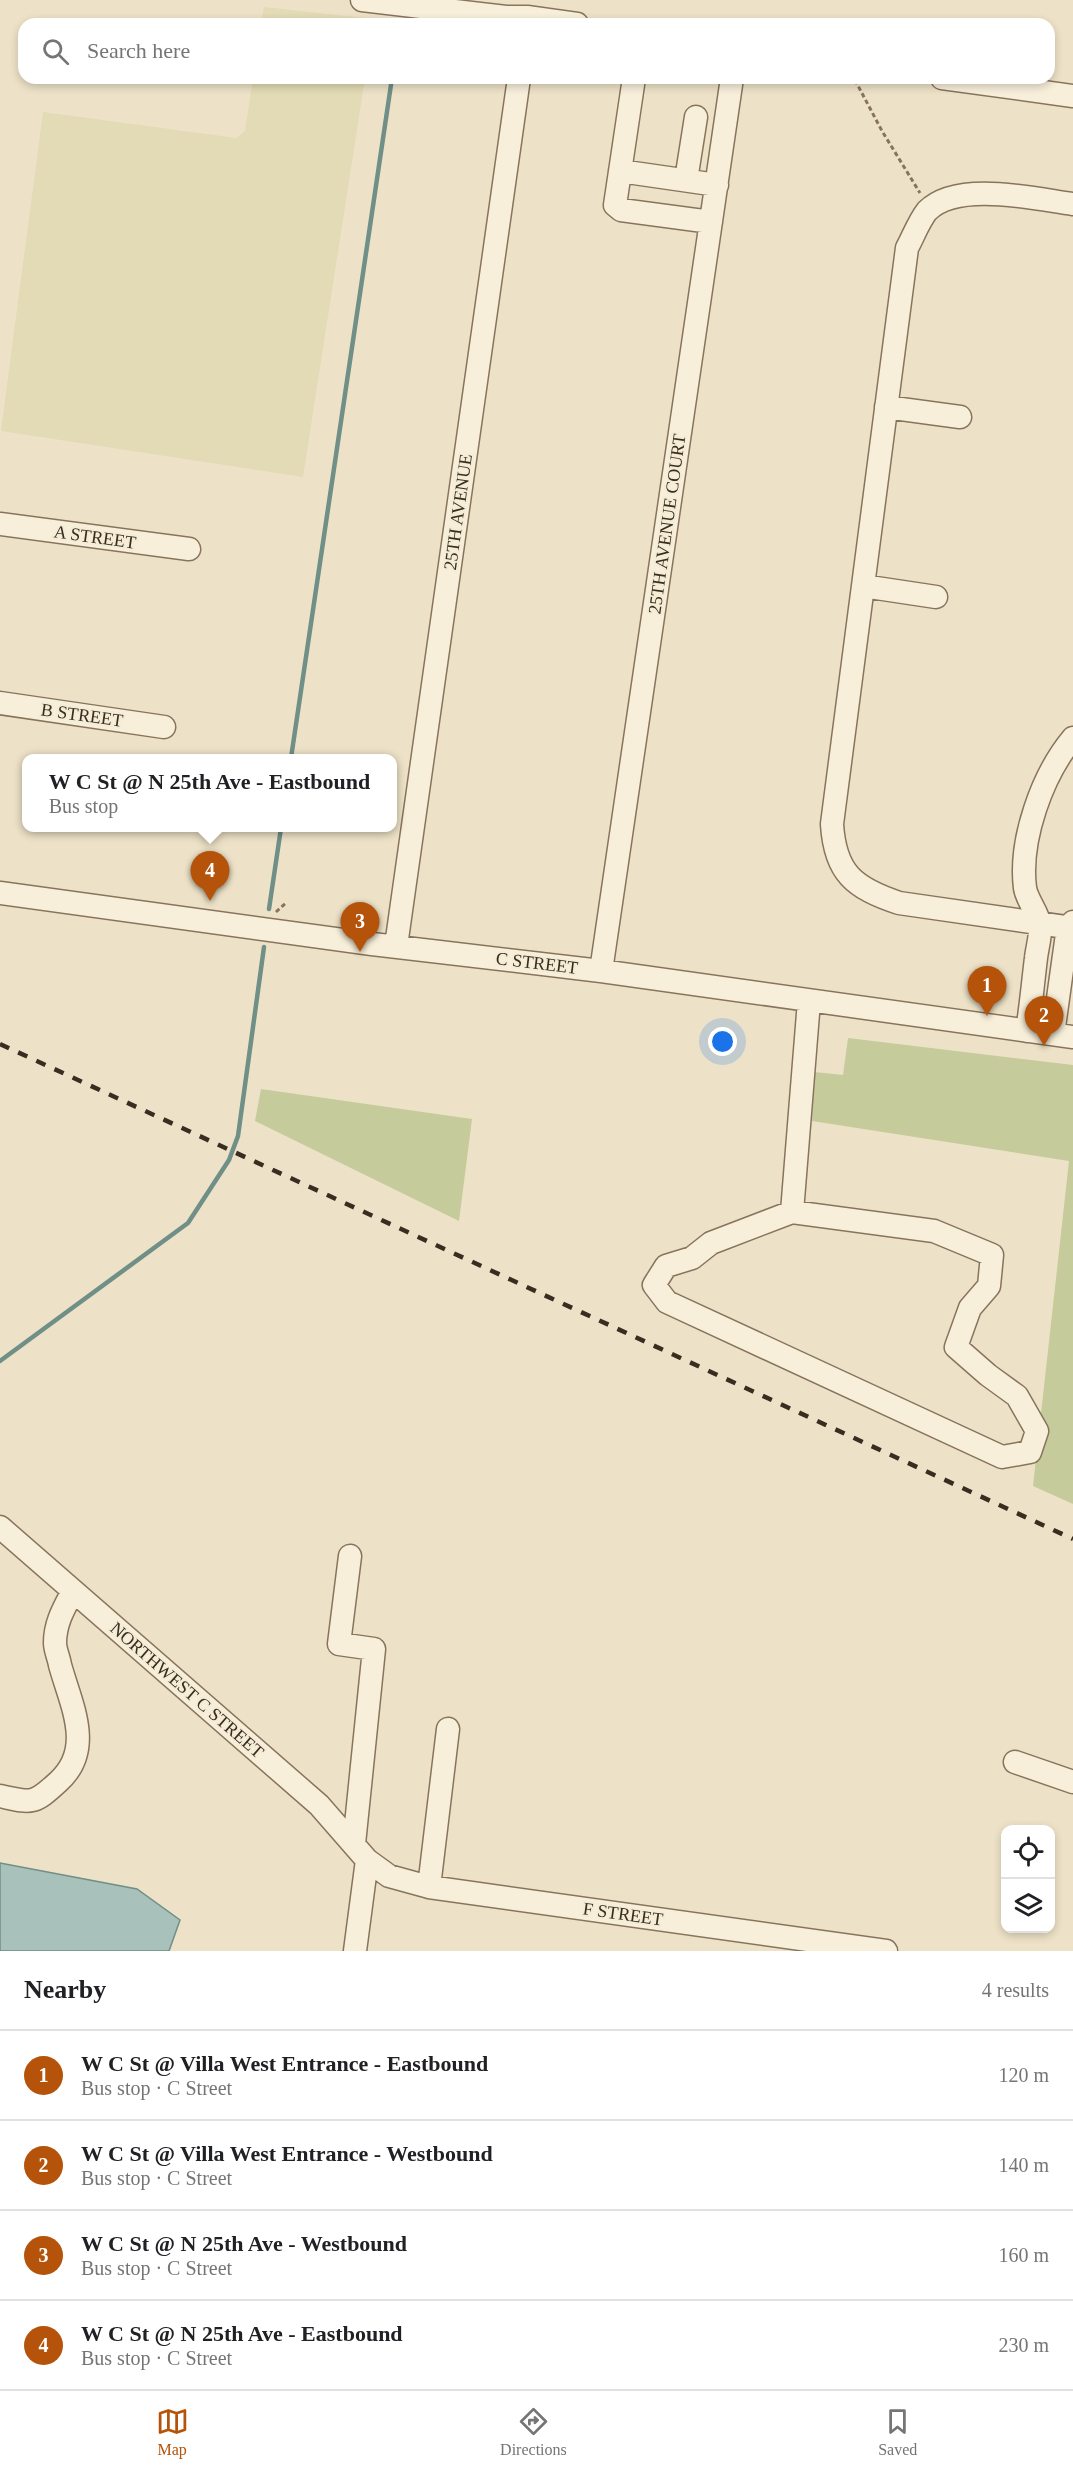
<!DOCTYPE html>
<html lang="en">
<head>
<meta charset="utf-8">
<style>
  body { margin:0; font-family:"Times New Roman",serif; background:#f2f2f2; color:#202124 }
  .controls { position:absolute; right:18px; bottom:18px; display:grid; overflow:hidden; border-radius:12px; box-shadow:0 3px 9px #0003 }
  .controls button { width:54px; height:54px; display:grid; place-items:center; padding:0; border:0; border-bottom:2px solid #e0e0e0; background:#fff; color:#202124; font:30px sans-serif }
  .you { position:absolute; left:723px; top:1042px; width:21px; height:21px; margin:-15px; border:4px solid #fff; border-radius:50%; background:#1a73e8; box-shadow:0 0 0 9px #1a73e833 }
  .badge { display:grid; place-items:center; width:39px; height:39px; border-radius:50%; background:#b45309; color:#fff; font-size:20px; font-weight:700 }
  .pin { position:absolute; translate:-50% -50px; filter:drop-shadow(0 2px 3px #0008) }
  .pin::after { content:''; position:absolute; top:32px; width:21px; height:18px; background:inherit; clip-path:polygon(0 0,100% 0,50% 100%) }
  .popup { position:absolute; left:22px; top:754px; width:375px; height:78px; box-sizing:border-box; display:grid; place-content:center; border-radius:12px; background:#fff; filter:drop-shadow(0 2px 4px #0005); font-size:20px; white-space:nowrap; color:#757577 }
  .popup b { font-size:22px; color:#202124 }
  .popup::after { content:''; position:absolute; left:50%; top:100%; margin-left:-12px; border:12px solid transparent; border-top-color:#fff }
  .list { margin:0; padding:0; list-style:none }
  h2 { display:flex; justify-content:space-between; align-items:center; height:78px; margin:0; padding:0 24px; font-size:26px }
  h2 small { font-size:20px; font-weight:400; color:#757577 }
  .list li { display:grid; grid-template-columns:39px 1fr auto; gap:18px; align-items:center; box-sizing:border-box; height:90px; padding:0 24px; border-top:2px solid #e0e0e0 }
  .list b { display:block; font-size:22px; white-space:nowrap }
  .list p { margin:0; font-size:20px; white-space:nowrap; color:#757577 }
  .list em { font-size:20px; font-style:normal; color:#757577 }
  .icon { flex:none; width:33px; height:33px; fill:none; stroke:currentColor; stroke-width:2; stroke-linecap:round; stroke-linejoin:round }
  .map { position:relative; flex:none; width:1073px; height:1951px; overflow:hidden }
  .search { position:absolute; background:#fff; box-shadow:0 3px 9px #0003; left:18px; right:18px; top:18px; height:66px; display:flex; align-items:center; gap:15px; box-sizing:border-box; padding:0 21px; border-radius:18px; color:#757577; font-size:22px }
  .sheet { height:438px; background:#fff }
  nav { display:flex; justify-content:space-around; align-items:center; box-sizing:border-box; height:84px; border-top:2px solid #e0e0e0; background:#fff; font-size:16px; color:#757577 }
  nav a { display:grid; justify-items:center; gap:3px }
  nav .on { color:#b45309 }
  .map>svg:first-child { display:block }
</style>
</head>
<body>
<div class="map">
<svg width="1073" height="1951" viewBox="0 0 1073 1951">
  <rect width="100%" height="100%" fill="#ede2c7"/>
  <path fill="#e2dbb5" d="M264 7 374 19 373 24H261Z
    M253 78H365L303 477 1 431 43 112 236 138 245 131Z"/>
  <path fill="#c5cb9b" d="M848 1038 1073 1065V1504L1033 1486 1069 1161 812 1121 814 1072 843 1075Z
    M261 1089 472 1119 459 1221 255 1121Z"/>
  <path fill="#a8c1ba" stroke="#6f8f87" stroke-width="1.5" d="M0 1863 137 1889 180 1920 169 1951H0Z"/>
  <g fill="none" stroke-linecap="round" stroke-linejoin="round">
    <path stroke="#6f8f87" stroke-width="4.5" d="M291 758 392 78
      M269 909 281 828
      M0 1361 188 1223 229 1160 238 1136 264 947"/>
    <defs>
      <path id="minor" d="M362 0 506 17H527L577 24
        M634 78 615 205 621 210 711 222
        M942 78 1073 96
        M620 171 717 185
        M686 180 696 117
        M1073 204C1035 199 957 180 927 211 919 221 913 237 907 248L832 824C835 873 854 888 899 903L1073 928
        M886 407 960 417
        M0 524 189 549
        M863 586 936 597
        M0 703 164 727
        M0 893 372 944 601 971 1073 1037
        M396 946 519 78
        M601 971 732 78
        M1027 1031C1031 1006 1033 982 1036 958 1037 948 1041 936 1040 926 1039 913 1027 901 1025 888 1019 840 1042 775 1073 738
        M1053 1034 1068 927 1073 922
        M792 1212 934 1231 992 1255 989 1286 970 1308 956 1347 988 1375 1017 1396 1037 1431 1030 1452 1002 1457 667 1302 654 1285 666 1266 692 1258 711 1243Z
        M792 1212 809 1001
        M0 1527 319 1805 367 1860 389 1876 429 1887 886 1951
        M350 1556 339 1644 374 1649 354 1844
        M1015 1762 1073 1782
        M0 1796C32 1803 33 1805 58 1782 95 1749 71 1705 60 1665 59 1658 55 1650 55 1643 55 1623 64 1608 73 1591
        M429 1887 448 1729
        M355 1951 367 1860"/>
    </defs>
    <use href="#minor" stroke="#88745d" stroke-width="25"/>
    <path stroke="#88745d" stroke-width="3" stroke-dasharray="4.5 3" stroke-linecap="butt" d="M855 80 882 131 920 193
      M276 912 286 903"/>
    <use href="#minor" stroke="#f8efda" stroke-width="22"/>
    <path stroke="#392c20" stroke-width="4.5" stroke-dasharray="10 10" stroke-linecap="butt" d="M0 1044 1073 1539"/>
  </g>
  <g text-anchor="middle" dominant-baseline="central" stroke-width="4.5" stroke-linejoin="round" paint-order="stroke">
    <g font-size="18" fill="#392c20" stroke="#f5ecd6">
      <text transform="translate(458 512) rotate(-82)">25TH AVENUE</text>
      <text transform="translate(667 524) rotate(-82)">25TH AVENUE COURT</text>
      <text transform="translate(95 537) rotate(8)">A STREET</text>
      <text transform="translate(82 715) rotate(8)">B STREET</text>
      <text transform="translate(537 963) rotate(7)">C STREET</text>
      <text transform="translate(187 1690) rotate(41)">NORTHWEST C STREET</text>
      <text transform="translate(623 1914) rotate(8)">F STREET</text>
    </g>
  </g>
</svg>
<div class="controls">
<button><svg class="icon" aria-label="locate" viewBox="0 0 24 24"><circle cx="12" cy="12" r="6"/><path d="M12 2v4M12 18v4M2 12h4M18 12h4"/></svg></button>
<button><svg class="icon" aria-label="layers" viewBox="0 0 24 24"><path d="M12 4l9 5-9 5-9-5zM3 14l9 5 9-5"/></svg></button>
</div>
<div class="you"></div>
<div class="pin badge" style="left:987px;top:1016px">1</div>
<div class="pin badge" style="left:1044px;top:1046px">2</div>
<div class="pin badge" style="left:360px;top:952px">3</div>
<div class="pin badge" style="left:210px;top:901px">4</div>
<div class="popup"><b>W C St @ N 25th Ave - Eastbound</b>Bus stop</div>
<div class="search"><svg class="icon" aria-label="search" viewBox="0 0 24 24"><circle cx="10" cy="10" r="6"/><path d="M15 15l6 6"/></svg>Search here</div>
</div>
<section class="sheet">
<h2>Nearby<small>4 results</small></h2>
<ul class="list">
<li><span class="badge">1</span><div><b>W C St @ Villa West Entrance - Eastbound</b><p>Bus stop · C Street</p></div><em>120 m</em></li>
<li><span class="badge">2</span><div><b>W C St @ Villa West Entrance - Westbound</b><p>Bus stop · C Street</p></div><em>140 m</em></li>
<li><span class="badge">3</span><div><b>W C St @ N 25th Ave - Westbound</b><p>Bus stop · C Street</p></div><em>160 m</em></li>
<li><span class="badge">4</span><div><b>W C St @ N 25th Ave - Eastbound</b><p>Bus stop · C Street</p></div><em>230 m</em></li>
</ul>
</section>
<nav>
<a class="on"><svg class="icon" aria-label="map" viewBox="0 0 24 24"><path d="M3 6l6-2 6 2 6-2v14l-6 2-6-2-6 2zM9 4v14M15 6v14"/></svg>Map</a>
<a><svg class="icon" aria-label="directions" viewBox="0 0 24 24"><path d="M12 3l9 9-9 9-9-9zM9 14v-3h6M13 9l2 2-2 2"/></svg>Directions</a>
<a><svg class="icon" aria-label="saved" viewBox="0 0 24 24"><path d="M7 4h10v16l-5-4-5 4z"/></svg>Saved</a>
</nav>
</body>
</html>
